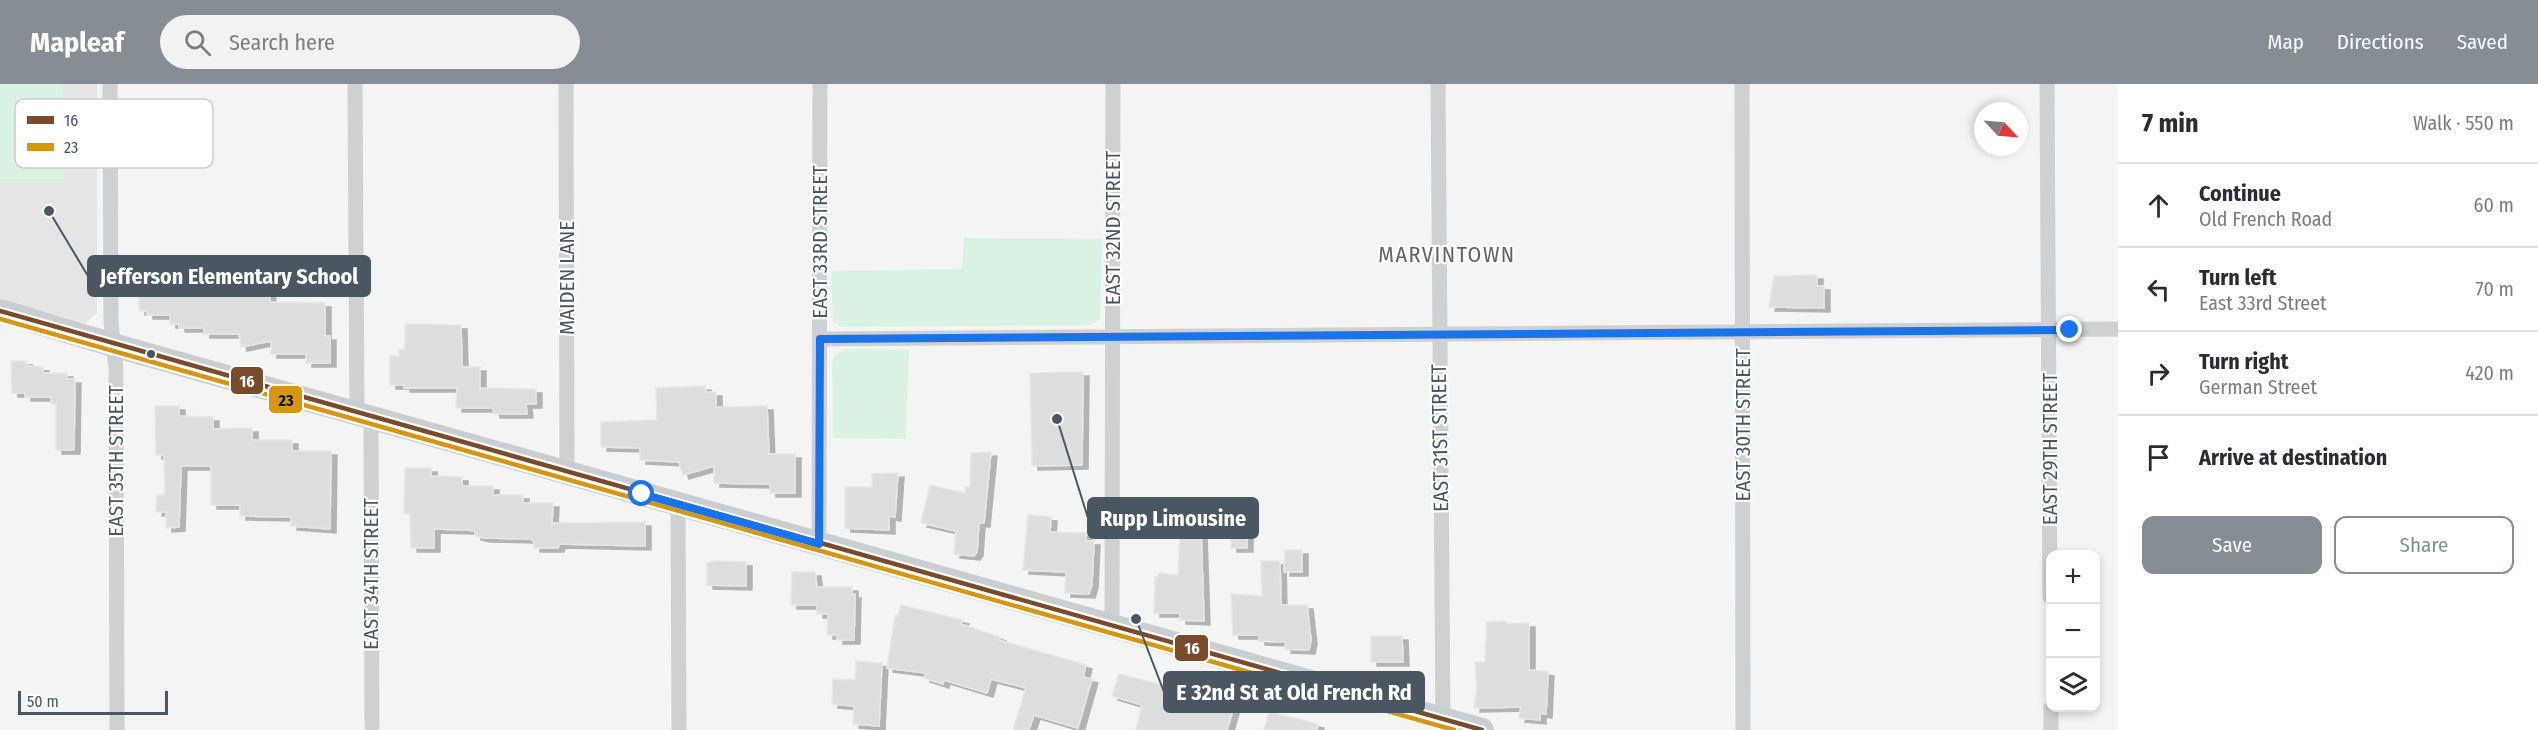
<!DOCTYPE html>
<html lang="en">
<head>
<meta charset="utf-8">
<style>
  body { margin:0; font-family:"Fira Sans Condensed",sans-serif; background:#f2f2f3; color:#2b2b33 }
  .controls { position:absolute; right:18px; bottom:18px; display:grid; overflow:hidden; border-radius:12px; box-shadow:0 3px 9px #0003 }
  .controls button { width:54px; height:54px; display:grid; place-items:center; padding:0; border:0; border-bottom:2px solid #e1e1e2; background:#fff; color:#2b2b33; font:30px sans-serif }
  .compass { position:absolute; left:1974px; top:18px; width:54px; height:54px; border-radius:50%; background:#fff; box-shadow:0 3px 9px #0003; rotate:116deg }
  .scale { position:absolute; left:18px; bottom:15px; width:150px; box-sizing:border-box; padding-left:6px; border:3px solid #4a5661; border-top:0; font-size:16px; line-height:21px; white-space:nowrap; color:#4a5661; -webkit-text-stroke:4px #fff; paint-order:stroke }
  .stop { position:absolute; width:18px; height:18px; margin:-14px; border:4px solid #1a73e8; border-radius:50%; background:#fff }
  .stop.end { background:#1a73e8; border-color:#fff; box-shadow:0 2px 6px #0008 }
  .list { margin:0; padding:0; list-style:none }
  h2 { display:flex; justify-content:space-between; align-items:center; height:78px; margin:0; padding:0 24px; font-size:26px }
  h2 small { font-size:20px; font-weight:400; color:#7c7c81 }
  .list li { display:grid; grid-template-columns:39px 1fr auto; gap:18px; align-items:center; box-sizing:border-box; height:84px; padding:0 24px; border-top:2px solid #e1e1e2 }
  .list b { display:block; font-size:22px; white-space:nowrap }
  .list p { margin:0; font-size:20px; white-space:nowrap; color:#7c7c81 }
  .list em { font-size:20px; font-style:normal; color:#7c7c81 }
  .actions { display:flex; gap:12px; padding:18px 24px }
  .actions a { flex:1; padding:14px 0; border:2px solid #868d94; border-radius:12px; text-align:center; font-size:21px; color:#868d94 }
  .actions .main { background:#868d94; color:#fff }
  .icon { flex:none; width:33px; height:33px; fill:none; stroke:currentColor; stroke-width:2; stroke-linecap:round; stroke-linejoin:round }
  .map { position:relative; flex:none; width:2118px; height:646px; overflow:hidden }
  header { display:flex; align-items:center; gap:36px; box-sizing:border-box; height:84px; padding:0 30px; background:#868d94; color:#fff }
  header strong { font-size:28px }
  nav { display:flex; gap:33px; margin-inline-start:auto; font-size:21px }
  .search { width:420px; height:54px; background:#f2f2f3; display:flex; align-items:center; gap:15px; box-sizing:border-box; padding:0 21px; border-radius:33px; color:#7c7c81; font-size:22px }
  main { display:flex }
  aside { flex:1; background:#fff }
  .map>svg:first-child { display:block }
</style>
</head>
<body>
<header>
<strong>Mapleaf</strong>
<div class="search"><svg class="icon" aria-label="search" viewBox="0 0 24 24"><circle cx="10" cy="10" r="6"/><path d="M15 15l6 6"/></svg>Search here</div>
<nav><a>Map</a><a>Directions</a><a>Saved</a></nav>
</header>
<main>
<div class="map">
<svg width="2118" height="646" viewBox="0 0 2118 646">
  <defs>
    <filter id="shadow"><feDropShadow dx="6" dy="4" stdDeviation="0" flood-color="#0004"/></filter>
  </defs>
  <rect width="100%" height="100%" fill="#f4f4f4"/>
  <path fill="#e6e5e6" d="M0 0H97V229L85 239 0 216Z"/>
  <path fill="#d9f2e3" d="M0 0H63L64 99H0Z
    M964 154 1102 155 1100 235 1090 241 841 243 833 238 831 187 962 185Z
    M844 265 909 266 906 355 833 354 832 281 834 272Z"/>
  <path fill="#ddddde" stroke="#e5e6e7" stroke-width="1.5" filter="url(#shadow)" d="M139 181H188L187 191H219V187L269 181 270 218 325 219V252H330V279H306V270H271V257L241 263 239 250H204V244H179V240H170V231H147V227H139Z
    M1817 191V202H1824V224L1769 223 1774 192Z
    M405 240 461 241 462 283H480V304L536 305V320H526L527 330H494L493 324H456L457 304H404V301H390V272H399V265H405Z
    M11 277H27V282L43 283V289H67V295H75L74 366H56V320H51V313H25V309H12Z
    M1083 288 1082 381 1032 382 1030 289Z
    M705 302 706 308H716V323L767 322 769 370H795V409H770V400L714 399V382L683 391 679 378 640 376V364L601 363V338L657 336 656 304Z
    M155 322H179V332L213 333V345L252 344V356H292V367H331L330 445 291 442V433L240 432V421H211V382H181L179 443 166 444V428H156L157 411H165L164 371H156Z
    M991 368 984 439H979L977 468 974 472 954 470 956 447 921 439 930 401 965 409 966 403H970L971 369Z
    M405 384H431V392L462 393V402H493V411H523V419H553L552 439 645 438V462L559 460 558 464H534V457L530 455 484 454 475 452V447L467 446 434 445V464H411L410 430 404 429Z
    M898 389 895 433 889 432V446L845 444V403H872V390Z
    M1028 431 1051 433 1050 448 1086 449V457H1094L1092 500 1089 510 1065 509 1066 488 1023 486Z
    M1231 442H1247V464H1231Z
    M1180 447H1201L1204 537 1180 536V529H1154L1155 493H1158L1159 489 1178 491Z
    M1285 466H1302V488H1284Z
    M715 477 746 478V502L707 501V479Z
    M1261 477H1280L1281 521H1307L1311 556 1309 566 1285 565 1286 558 1259 557V551H1233L1231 510 1262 512Z
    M792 488H815L817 503H852V510H855L854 556H837V551H827L828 530H817V521H791Z
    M901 521 963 536 961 540 1000 553 999 556 1086 581 1083 593 1092 595 1078 644 1034 631 1029 646H1013L1026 604 991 595 987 609 944 596 943 600 924 594 926 589 887 584 895 532H898Z
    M1506 537 1507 540 1529 539V586L1548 588 1546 630 1540 629V636L1519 634 1521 623 1474 624 1477 604 1475 578H1485L1487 538Z
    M1371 552H1402L1403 578H1371Z
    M856 577 882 579 879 642 853 640 854 622 832 620 833 595 855 596Z
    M1119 590 1235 619 1227 646H1136L1142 621 1112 612Z
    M1269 628 1318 640 1317 646H1264Z"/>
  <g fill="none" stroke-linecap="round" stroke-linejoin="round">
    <path stroke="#ced0d2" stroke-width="15" d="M110 0 111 239 116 285 117 646
      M355 0 357 329
      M566 0 567 387
      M1438 0 1443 636
      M1742 0 1743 646
      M2047 0 2050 513
      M820 255 2118 245
      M371 333 372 646
      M678 419 679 646
      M819 460 820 0
      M1112 540 1113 0
      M2051 624V646"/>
    <path stroke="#caced1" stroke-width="24" d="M0 227 113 261 1482 646"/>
    <defs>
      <path id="bus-1" d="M0 227 1482 646"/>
      <path id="bus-2" d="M0 235 1454 646"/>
    </defs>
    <use href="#bus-1" stroke="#fff" stroke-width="9"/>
    <use href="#bus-2" stroke="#fff" stroke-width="9"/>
    <use href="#bus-1" stroke="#7a4b2a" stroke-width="4.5"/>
    <use href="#bus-2" stroke="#d49613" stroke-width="4.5"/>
  </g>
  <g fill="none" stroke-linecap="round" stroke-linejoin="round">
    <path stroke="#1a73e8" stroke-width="8" d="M642 410 819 460 820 255 2070 246"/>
  </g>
  <circle fill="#4a5661" stroke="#fff" stroke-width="2" cx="151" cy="270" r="5"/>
  <g text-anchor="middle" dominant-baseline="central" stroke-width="4.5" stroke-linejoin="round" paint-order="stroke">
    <g font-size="21" fill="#4a5661" stroke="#fff">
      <text transform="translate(1113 144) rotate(-90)">EAST 32ND STREET</text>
      <text transform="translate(820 158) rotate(-90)">EAST 33RD STREET</text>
      <text transform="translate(567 194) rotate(-90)">MAIDEN LANE</text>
      <text transform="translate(1743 341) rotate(-90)">EAST 30TH STREET</text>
      <text transform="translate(1440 354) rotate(-91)">EAST 31ST STREET</text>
      <text transform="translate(2050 365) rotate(-90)">EAST 29TH STREET</text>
      <text transform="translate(116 377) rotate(-90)">EAST 35TH STREET</text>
      <text transform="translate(371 490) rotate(-90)">EAST 34TH STREET</text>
    </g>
    <g font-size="22" letter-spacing="1.5" fill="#5f6368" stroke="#fff">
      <text x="1447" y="170">MARVINTOWN</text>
    </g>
  </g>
  <rect x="15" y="15" width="198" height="69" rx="9" fill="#fff" stroke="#c9ccd0" stroke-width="1.5"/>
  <rect x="27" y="32" width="27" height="8" fill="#7a4b2a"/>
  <rect x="27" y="59" width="27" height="8" fill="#d49613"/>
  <g font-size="16" fill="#4a5661">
    <text x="64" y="42">16</text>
    <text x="64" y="69">23</text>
  </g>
  <path fill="none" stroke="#4a5661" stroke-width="2" d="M49 127L88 192M1057 335L1088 434M1136 535L1164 608"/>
  <g fill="#4a5661" stroke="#fff" stroke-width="2">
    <circle cx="49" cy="127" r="6"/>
    <circle cx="1057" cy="335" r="6"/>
    <circle cx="1136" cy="535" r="6"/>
  </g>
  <g fill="#4a5661" stroke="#4a5661" stroke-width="2">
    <rect x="88" y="172" width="282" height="40" rx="6"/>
    <rect x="1088" y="414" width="170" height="40" rx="6"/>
    <rect x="1164" y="588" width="260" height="40" rx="6"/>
  </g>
  <g font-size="22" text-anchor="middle" font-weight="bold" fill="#fff">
    <text x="229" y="200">Jefferson Elementary School</text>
    <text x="1173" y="442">Rupp Limousine</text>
    <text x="1294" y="616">E 32nd St at Old French Rd</text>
  </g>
  <g stroke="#fff" stroke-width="2">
    <rect x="230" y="282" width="34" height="29" rx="6" fill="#7a4b2a"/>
    <rect x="268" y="301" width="35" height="29" rx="6" fill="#d49613"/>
    <rect x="1174" y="550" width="35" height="28" rx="6" fill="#7a4b2a"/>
  </g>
  <g font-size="16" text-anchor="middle" font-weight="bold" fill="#fff">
    <text x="247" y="303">16</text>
    <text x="1192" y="570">16</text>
  </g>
  <g font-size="16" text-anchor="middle" font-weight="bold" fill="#111">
    <text x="286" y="322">23</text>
  </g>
</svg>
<div class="controls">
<button>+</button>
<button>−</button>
<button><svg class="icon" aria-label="layers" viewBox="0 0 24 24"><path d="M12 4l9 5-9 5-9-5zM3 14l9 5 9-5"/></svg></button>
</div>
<svg class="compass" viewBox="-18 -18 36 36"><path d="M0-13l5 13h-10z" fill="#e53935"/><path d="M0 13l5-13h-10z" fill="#7c7c81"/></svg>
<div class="scale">50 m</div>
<div class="stop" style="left:642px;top:410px"></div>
<div class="stop end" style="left:2070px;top:246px"></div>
</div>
<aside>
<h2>7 min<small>Walk · 550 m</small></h2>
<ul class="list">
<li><svg class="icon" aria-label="ahead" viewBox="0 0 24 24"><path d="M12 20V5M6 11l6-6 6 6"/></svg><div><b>Continue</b><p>Old French Road</p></div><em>60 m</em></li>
<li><svg class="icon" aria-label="left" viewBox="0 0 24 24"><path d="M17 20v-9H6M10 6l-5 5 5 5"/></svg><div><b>Turn left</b><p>East 33rd Street</p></div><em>70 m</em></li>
<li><svg class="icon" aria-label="right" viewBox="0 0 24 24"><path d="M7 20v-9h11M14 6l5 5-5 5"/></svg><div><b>Turn right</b><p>German Street</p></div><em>420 m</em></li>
<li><svg class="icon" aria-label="arrive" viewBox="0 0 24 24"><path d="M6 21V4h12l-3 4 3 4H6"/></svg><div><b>Arrive at destination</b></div></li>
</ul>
<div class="actions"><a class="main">Save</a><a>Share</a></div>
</aside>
</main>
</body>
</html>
